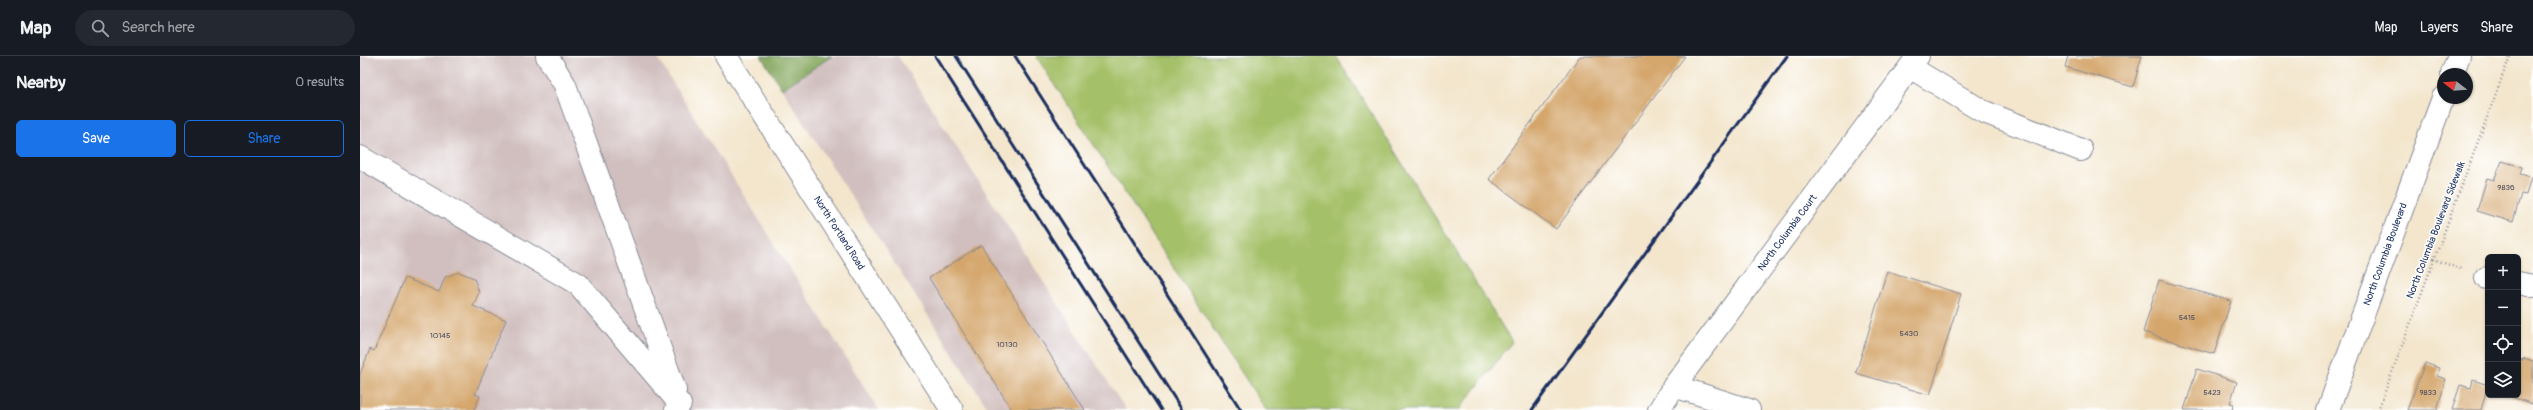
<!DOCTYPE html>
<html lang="en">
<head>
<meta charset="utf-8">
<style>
  body { margin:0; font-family:Pangolin,sans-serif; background:#242831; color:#f1f3f6 }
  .controls { position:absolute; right:12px; bottom:12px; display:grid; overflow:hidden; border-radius:6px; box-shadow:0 1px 3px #0004 }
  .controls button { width:36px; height:36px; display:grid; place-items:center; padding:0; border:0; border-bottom:1px solid #363941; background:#171b24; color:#f1f3f6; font:20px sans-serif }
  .compass { position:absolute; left:2077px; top:12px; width:36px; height:36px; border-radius:50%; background:#171b24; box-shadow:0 1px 3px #0004; rotate:287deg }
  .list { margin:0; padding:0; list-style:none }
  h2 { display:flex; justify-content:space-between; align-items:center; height:52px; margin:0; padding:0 16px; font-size:17px }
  h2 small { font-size:13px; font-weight:400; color:#9ea1a6 }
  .actions { display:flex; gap:8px; padding:12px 16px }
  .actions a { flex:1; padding:9px 0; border:1px solid #1a73e8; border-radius:6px; text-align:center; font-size:14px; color:#1a73e8 }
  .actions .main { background:#1a73e8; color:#fff }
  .icon { flex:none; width:22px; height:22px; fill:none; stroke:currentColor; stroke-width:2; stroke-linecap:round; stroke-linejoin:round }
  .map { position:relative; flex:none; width:2173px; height:354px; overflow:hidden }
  header { display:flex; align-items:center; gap:24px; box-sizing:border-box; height:56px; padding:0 20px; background:#171b24; border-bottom:1px solid #363941 }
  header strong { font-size:19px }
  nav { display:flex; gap:22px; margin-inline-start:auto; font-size:14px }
  .search { width:280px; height:36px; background:#242831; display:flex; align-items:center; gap:10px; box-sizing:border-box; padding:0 14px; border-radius:22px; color:#9ea1a6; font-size:15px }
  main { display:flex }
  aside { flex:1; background:#171b24 }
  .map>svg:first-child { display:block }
</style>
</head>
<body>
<header>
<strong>Map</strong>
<div class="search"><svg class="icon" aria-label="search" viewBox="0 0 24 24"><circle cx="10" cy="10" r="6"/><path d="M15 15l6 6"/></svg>Search here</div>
<nav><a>Map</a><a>Layers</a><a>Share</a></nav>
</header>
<main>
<aside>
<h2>Nearby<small>0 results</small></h2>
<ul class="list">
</ul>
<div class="actions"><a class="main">Save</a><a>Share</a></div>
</aside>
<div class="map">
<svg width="2173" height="354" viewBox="0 0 2173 354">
  <rect width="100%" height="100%" fill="#fff"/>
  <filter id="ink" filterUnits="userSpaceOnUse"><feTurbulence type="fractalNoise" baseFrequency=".025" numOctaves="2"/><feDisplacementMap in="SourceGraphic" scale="8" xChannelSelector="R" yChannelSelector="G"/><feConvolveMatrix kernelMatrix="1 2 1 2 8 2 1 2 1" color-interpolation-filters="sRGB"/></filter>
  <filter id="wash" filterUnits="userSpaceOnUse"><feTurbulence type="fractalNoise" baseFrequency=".012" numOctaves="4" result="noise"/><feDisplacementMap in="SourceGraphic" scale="16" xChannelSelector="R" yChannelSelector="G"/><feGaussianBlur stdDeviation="0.9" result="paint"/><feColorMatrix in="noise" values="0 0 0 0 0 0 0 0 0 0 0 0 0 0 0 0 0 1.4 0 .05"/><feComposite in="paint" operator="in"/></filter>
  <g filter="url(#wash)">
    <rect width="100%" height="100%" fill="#f3e6cd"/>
    <path fill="#d1bfbf" d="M0 0H296L519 354H0Z
      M472 0H538L766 354H629L422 33Z"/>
    <path fill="#a4c067" stroke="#607862" d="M676 0H976L1152 286 1099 354H906Z"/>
    <path fill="#83a65c" stroke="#4f6a5d" d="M401 0H472L422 33Z"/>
    <g id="blocks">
      <path fill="#d4a66c" d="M1220 0H1325L1196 173 1129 123Z
        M1708 0H1782L1773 31 1705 11Z
        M2142 105 2162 111 2160 118 2171 121 2166 139 2161 138 2153 166 2117 155 2127 122 2134 124Z
        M621 189 725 354H652L569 222Z
        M1527 215 1601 238 1570 339 1496 317Z
        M99 216 114 222 119 236 113 250 146 264 115 338 120 340 114 354H0V318L10 293 14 295 45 222 79 236 85 221Z
        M1799 224 1871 245 1854 298 1783 276Z
        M2164 302 2173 305V348L2146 339H2158V303L2163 304Z
        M2065 307 2079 312 2077 320 2086 323 2077 354H2047Z
        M1837 313 1877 326 1870 347 1874 348 1872 354H1824Z
        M2113 324 2128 329 2121 354H2092L2100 329 2111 332Z"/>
    </g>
  </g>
  <g filter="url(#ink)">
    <use href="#blocks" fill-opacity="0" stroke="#878a96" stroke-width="1"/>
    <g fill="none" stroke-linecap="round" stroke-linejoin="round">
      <defs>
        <g id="minor">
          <path d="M187 0 205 29 315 334"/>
          <path d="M1550 11 1622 55 1721 94"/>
          <path d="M0 101 218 228 320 348 316 354"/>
          <path d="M2126 222H2128"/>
          <path d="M2158 227 2173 230"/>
          <path d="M1314 330 1389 354"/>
          <path id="s1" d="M1299 354 1314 330 1558 0"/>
        </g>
        <g id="major">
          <path id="s2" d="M366 0 592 354"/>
          <path d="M2092 18 2099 0"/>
          <path id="s3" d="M1968 354 2083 42"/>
        </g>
      </defs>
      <use href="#minor" stroke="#878a96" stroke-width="24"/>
      <use href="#major" stroke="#878a96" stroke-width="24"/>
      <path stroke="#878a96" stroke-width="2.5" stroke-dasharray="1 3" stroke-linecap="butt" d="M2073 203 2101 213
        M2018 354 2150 0"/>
      <use href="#minor" stroke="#fff" stroke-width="22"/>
      <use href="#major" stroke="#fff" stroke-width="22"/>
      <path stroke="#1b2f5e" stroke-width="3" d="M575 0 801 354
        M596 0 822 354
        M655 0 881 354
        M1172 354 1427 0"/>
    </g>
  </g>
  <g text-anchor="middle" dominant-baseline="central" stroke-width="3" stroke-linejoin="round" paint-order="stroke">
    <g font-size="8" fill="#494d62">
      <text x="2146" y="131">9836</text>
      <text x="1827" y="261">5415</text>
      <text x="1549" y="277">5430</text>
      <text x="80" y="279">10145</text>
      <text x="647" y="288">10130</text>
      <text x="1852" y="336">5423</text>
      <text x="2068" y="336">9833</text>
    </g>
    <g font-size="10" fill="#1b2f5e" stroke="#fff">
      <text transform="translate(2076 174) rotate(-69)">North Columbia Boulevard Sidewalk</text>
      <text stroke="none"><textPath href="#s1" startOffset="219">North Columbia Court</textPath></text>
      <text stroke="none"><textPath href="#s2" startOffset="210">North Portland Road</textPath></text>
      <text stroke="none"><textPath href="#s3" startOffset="166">North Columbia Boulevard</textPath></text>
    </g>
  </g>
</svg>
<div class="controls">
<button>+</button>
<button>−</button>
<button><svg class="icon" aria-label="locate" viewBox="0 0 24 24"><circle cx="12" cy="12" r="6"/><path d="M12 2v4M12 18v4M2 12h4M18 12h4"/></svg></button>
<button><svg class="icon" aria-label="layers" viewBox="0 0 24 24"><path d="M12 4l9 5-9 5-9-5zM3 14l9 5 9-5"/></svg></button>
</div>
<svg class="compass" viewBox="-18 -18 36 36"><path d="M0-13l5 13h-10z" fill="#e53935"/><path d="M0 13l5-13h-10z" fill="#9ea1a6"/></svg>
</div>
</main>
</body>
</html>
